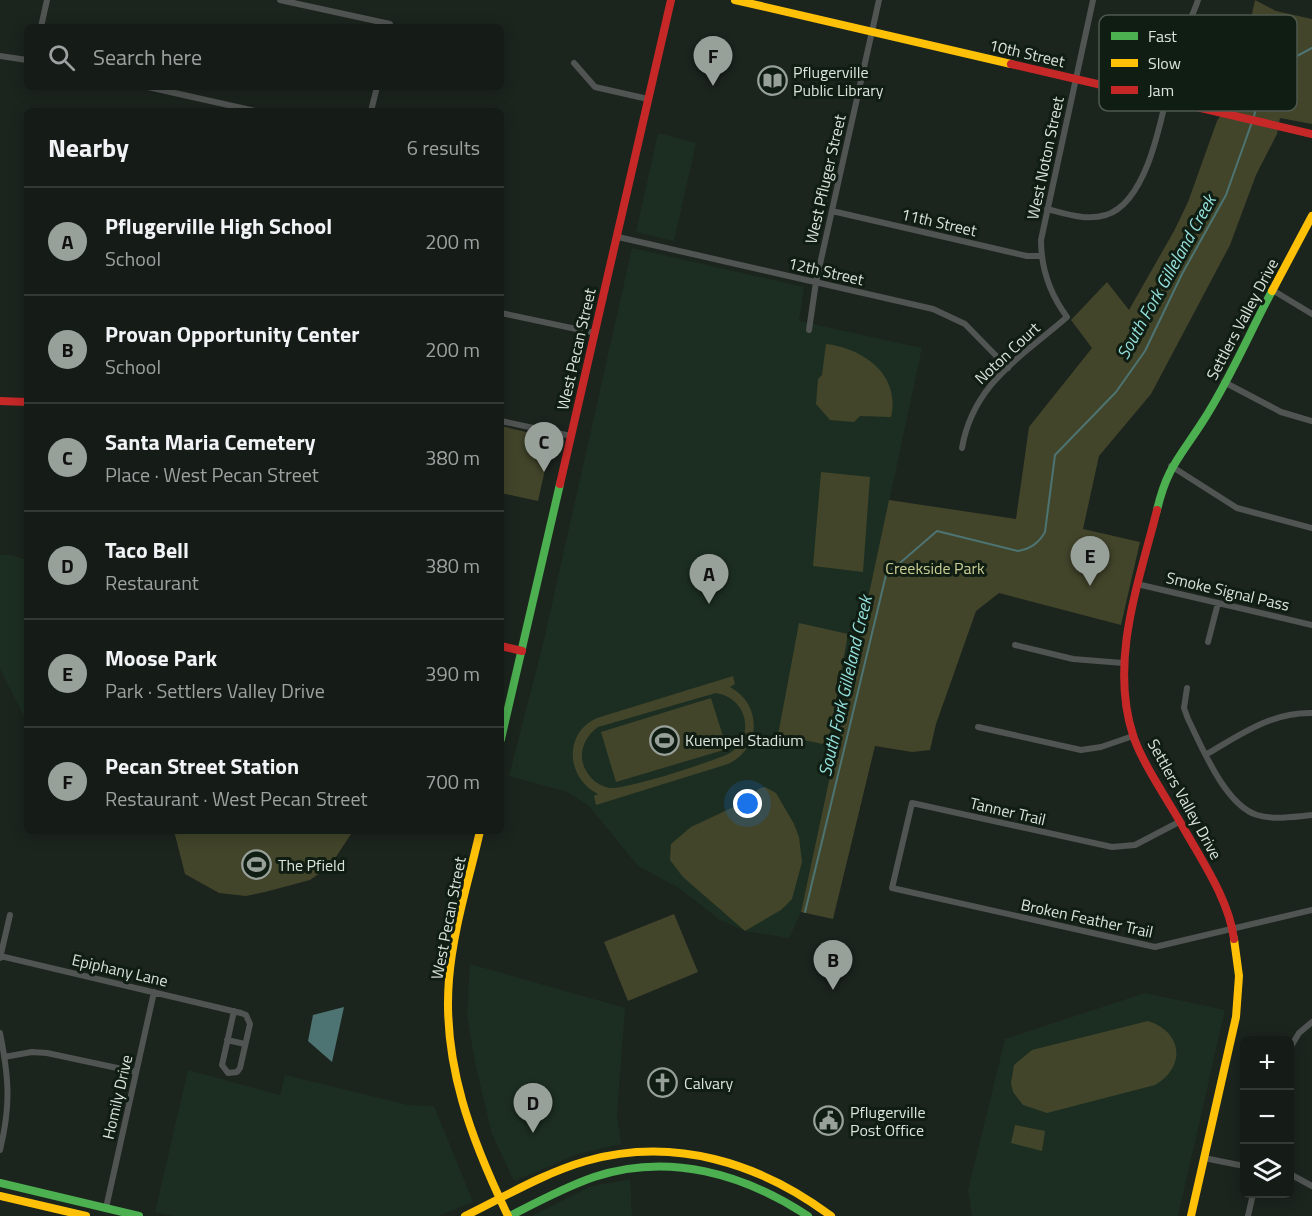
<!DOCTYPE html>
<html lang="en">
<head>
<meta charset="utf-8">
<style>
  body { margin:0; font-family:"Titillium Web",sans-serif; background:#1e241f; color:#f1f3f6 }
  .controls { position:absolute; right:18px; bottom:18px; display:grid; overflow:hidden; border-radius:9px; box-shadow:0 3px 15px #0003 }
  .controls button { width:54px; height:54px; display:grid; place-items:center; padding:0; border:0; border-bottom:2px solid #343935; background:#151b16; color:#f1f3f6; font:30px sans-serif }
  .you { position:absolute; left:748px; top:804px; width:21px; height:21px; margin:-15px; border:4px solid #fff; border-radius:50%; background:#1a73e8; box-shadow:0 0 0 9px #1a73e833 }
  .badge { display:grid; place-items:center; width:39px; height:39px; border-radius:50%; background:#98a09a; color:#111; font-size:20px; font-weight:700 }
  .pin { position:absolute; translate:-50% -50px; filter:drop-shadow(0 2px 3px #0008) }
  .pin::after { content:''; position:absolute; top:32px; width:21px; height:18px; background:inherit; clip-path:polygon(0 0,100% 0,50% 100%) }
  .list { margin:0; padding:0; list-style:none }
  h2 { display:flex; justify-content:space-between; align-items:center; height:78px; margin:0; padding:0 24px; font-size:26px }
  h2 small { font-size:20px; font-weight:400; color:#9da1a1 }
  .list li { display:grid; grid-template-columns:39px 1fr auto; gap:18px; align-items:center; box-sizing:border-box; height:108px; padding:0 24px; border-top:2px solid #343935 }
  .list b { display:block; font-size:22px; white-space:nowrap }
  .list p { margin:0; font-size:20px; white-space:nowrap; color:#9da1a1 }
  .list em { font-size:20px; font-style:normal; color:#9da1a1 }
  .icon { flex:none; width:33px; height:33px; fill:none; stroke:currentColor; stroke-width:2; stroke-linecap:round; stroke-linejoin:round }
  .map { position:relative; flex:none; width:1312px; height:1216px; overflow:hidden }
  .search { position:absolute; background:#151b16; box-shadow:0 3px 15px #0003; left:24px; top:24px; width:480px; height:66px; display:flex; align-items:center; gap:15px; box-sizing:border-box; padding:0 21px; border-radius:9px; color:#9da1a1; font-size:22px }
  .panel { position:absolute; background:#151b16; box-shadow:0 3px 15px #0003; left:24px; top:108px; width:480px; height:726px; border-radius:9px }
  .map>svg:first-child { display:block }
</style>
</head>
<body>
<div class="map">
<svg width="1312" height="1216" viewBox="0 0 1312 1216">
  <rect width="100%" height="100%" fill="#1c241e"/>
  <path fill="#1c2e21" d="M658 133 696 143 674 241 636 232Z
    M632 248 804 287 799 321 922 348 801 912 789 938 745 931 720 920 679 888 638 866 589 806 567 792 509 776 543 644Z
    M0 555H11L27 560V722L0 669Z
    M470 964 625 1008 617 1114 621 1144 578 1154 514 1181 492 1134 476 1067 467 1016Z
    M1145 993 1225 1010 1178 1216H972L968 1190 1005 1039Z
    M188 1070 280 1095 285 1075 408 1105 434 1106 473 1202 438 1216H173L155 1212Z
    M630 1179 632 1216H532L589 1187Z"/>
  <path fill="#42452a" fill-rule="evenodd" d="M1255 0 1276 11 1312 19V124L1280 118 1277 134 1256 175 1230 245 1151 394 1099 456 1083 529 1140 542 1121 625 999 593 976 611 936 724 930 750 912 752 875 746 833 919 801 912 889 500 1016 519 1029 427 1092 348 1071 320 1107 282 1129 310 1174 231 1188 202 1217 121 1234 95Z
    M826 344C862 348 901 374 891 417L860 416 854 422 830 420 816 404 818 379 822 375Z
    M501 426 552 438 538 501 501 493Z
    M821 472 870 477 863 572 813 566Z
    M799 623 848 634 828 745 778 735Z
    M733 676 735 684 730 687C762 704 762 748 728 764L596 805 594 796 598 794C566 778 563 733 597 718ZM716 693C747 698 756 735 730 753 712 762 625 790 609 788 595 785 584 773 582 759 581 746 587 735 598 727Z
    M711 698 727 749 616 782 601 732Z
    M765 787 776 793 794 824 799 837 802 862 792 899 781 910 745 931 683 877 670 860 671 844 691 827 742 803 760 788Z
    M174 831H353L330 866 310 880 265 892 246 896 219 893 185 874Z
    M674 914 698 972 628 1001 604 942Z
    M1148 1021C1183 1032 1186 1067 1155 1085L1047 1113 1023 1105 1013 1092 1011 1083 1014 1065 1032 1050Z
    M1015 1125 1045 1131 1042 1151 1011 1143Z"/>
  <path fill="#4d7472" d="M344 1007 332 1062 308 1041 313 1015Z"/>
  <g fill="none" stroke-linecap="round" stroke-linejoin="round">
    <path stroke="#4d7472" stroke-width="2" d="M1254 117 1261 80 1269 71 1312 48
      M805 912 886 575 937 531 1018 551C1031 549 1039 543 1045 532L1055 455 1116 392 1145 351 1182 274 1226 195 1252 122"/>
    <path stroke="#505452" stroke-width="6" d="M280 0 390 24V27
      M41 27 47 0
      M0 56 27 60
      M574 63 595 87 648 99
      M148 87 255 111
      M371 111 377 87
      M1047 209C1067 214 1085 221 1106 215 1154 200 1165 93 1177 51 1182 33 1193 17 1198 0
      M832 211 1027 256H1041
      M618 237 933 309 965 324 1008 368
      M1274 291 1312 314
      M501 313 595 333
      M809 330 816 282 879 0
      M1224 382 1281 412 1312 421
      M501 421 571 436
      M962 448C973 384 1020 358 1067 317 1050 294 1041 269 1041 240L1093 0
      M1171 466 1237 508 1312 528
      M1137 584 1312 625
      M1208 642 1218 603
      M1015 645 1073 659 1123 663
      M1187 688 1184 708 1188 719C1202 747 1225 805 1257 815 1273 820 1295 817 1312 815
      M978 727 1081 750 1101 747 1133 736
      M1207 754C1241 734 1272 712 1312 713
      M1179 822 1135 845 1112 847 912 803 892 888 1155 947 1312 910
      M0 956 241 1013 246 1015 250 1024 240 1068 237 1072 228 1073 222 1065 234 1011
      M0 958 10 915
      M0 1033C9 1078 11 1105 0 1150
      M227 1040 245 1044
      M1290 1048 1299 1033 1312 1022
      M4 1057 32 1052 47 1053 136 1072
      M1204 1158 1244 1166
      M1290 1174 1312 1186
      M106 1208 154 992
      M1248 1216 1253 1194"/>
    <path stroke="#4caf50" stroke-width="8" d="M1157 510C1167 467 1180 457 1203 421 1229 381 1249 334 1272 291
      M501 739 560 484
      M0 1183 139 1216
      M510 1216C537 1202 565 1187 594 1177 669 1152 744 1174 808 1216"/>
    <path stroke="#ffc107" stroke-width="8" d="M735 0 1011 64
      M1272 291 1312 216
      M480 831C469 880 453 929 449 979 442 1064 472 1141 508 1216
      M0 1196 86 1216
      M465 1216C504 1197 544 1173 586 1161 674 1136 760 1163 831 1216
      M1191 1216 1236 1017 1239 976 1234 939"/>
    <path stroke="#c62828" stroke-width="8" d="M1011 64 1312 134
      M0 401 27 402
      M560 484 671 0
      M1157 510C1139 582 1109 661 1133 735 1141 761 1169 802 1183 827 1202 861 1229 900 1234 939
      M501 646 522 651"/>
  </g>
  <defs>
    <symbol id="library-ring" viewBox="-11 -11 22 22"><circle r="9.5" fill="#101d13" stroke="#98a09a" stroke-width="1.5"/><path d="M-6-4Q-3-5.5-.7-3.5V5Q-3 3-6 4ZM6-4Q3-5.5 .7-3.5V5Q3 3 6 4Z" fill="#98a09a"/></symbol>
    <symbol id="stadium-ring" viewBox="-11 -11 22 22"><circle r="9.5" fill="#101d13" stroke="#98a09a" stroke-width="1.5"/><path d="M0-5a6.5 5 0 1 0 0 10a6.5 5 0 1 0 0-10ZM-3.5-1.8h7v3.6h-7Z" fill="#98a09a"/></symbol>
    <symbol id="church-ring" viewBox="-11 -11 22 22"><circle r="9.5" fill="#101d13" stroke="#98a09a" stroke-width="1.5"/><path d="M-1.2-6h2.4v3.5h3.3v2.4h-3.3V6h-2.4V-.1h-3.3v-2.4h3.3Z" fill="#98a09a"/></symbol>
    <symbol id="civic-ring" viewBox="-11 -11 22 22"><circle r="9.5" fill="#101d13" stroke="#98a09a" stroke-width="1.5"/><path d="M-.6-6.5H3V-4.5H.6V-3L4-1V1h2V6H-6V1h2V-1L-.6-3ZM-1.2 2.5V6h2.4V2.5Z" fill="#98a09a"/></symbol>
  </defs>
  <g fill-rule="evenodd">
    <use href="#library-ring" x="756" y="64" width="33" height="33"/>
    <use href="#stadium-ring" x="648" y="724" width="33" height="33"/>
    <use href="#stadium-ring" x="240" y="848" width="33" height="33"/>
    <use href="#church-ring" x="646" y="1066" width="33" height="33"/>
    <use href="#civic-ring" x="812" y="1104" width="33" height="33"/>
  </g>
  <g text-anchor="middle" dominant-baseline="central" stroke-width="6" stroke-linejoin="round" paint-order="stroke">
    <g font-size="16" fill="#dae3dc" stroke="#101d13">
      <text transform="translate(1027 53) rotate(13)">10th Street</text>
      <text transform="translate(1045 158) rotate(-78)">West Noton Street</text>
      <text transform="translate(825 179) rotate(-77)">West Pfluger Street</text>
      <text transform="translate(939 222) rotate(13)">11th Street</text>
      <text transform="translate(826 271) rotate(13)">12th Street</text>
      <text transform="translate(1242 319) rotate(-62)">Settlers Valley Drive</text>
      <text transform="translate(576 349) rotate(-77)">West Pecan Street</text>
      <text transform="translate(1007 353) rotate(-43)">Noton Court</text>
      <text transform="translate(1228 591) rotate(13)">Smoke Signal Pass</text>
      <text transform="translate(1185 799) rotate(61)">Settlers Valley Drive</text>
      <text transform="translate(1008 811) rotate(13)">Tanner Trail</text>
      <text transform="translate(448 918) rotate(-79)">West Pecan Street</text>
      <text transform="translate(1087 918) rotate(12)">Broken Feather Trail</text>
      <text transform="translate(120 970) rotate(13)">Epiphany Lane</text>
      <text transform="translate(117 1097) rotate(-77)">Homily Drive</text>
    </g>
    <g font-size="16" fill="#dae3dc" stroke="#101d13" text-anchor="start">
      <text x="793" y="72">Pflugerville<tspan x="793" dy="18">Public Library</tspan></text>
      <text x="685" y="740">Kuempel Stadium</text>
      <text x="278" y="865">The Pfield</text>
      <text x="684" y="1083">Calvary</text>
      <text x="850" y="1112">Pflugerville<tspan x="850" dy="18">Post Office</tspan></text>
    </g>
    <g font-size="16" fill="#cbce94" stroke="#101d13">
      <text x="935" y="568">Creekside Park</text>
    </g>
    <g font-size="18" font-style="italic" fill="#92dfdb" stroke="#101d13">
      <text transform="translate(1166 277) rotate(-61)">South Fork Gilleland Creek</text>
      <text transform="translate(845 686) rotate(-77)">South Fork Gilleland Creek</text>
    </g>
  </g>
  <rect x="1099" y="15" width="198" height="96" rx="9" fill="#101d13" stroke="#4d584f" stroke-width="1.5"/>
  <rect x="1111" y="32" width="27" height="8" fill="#4caf50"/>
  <rect x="1111" y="59" width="27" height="8" fill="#ffc107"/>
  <rect x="1111" y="86" width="27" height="8" fill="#c62828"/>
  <g font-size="16" fill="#dae3dc">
    <text x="1148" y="42">Fast</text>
    <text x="1148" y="69">Slow</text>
    <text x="1148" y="96">Jam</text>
  </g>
</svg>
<div class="controls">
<button>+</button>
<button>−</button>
<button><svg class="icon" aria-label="layers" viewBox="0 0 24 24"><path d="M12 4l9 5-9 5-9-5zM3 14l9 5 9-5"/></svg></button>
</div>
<div class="you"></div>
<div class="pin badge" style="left:709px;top:604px">A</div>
<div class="pin badge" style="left:833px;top:990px">B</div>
<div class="pin badge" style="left:544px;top:472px">C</div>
<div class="pin badge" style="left:533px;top:1133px">D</div>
<div class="pin badge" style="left:1090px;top:586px">E</div>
<div class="pin badge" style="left:713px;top:86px">F</div>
<div class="search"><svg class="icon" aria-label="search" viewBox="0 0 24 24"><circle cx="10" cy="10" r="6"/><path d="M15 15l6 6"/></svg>Search here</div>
<section class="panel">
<h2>Nearby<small>6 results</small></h2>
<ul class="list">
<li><span class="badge">A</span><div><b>Pflugerville High School</b><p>School</p></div><em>200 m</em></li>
<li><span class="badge">B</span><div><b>Provan Opportunity Center</b><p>School</p></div><em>200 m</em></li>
<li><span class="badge">C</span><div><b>Santa Maria Cemetery</b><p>Place · West Pecan Street</p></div><em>380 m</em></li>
<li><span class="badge">D</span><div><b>Taco Bell</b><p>Restaurant</p></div><em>380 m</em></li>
<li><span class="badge">E</span><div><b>Moose Park</b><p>Park · Settlers Valley Drive</p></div><em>390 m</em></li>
<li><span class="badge">F</span><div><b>Pecan Street Station</b><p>Restaurant · West Pecan Street</p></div><em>700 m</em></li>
</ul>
</section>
</div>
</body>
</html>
